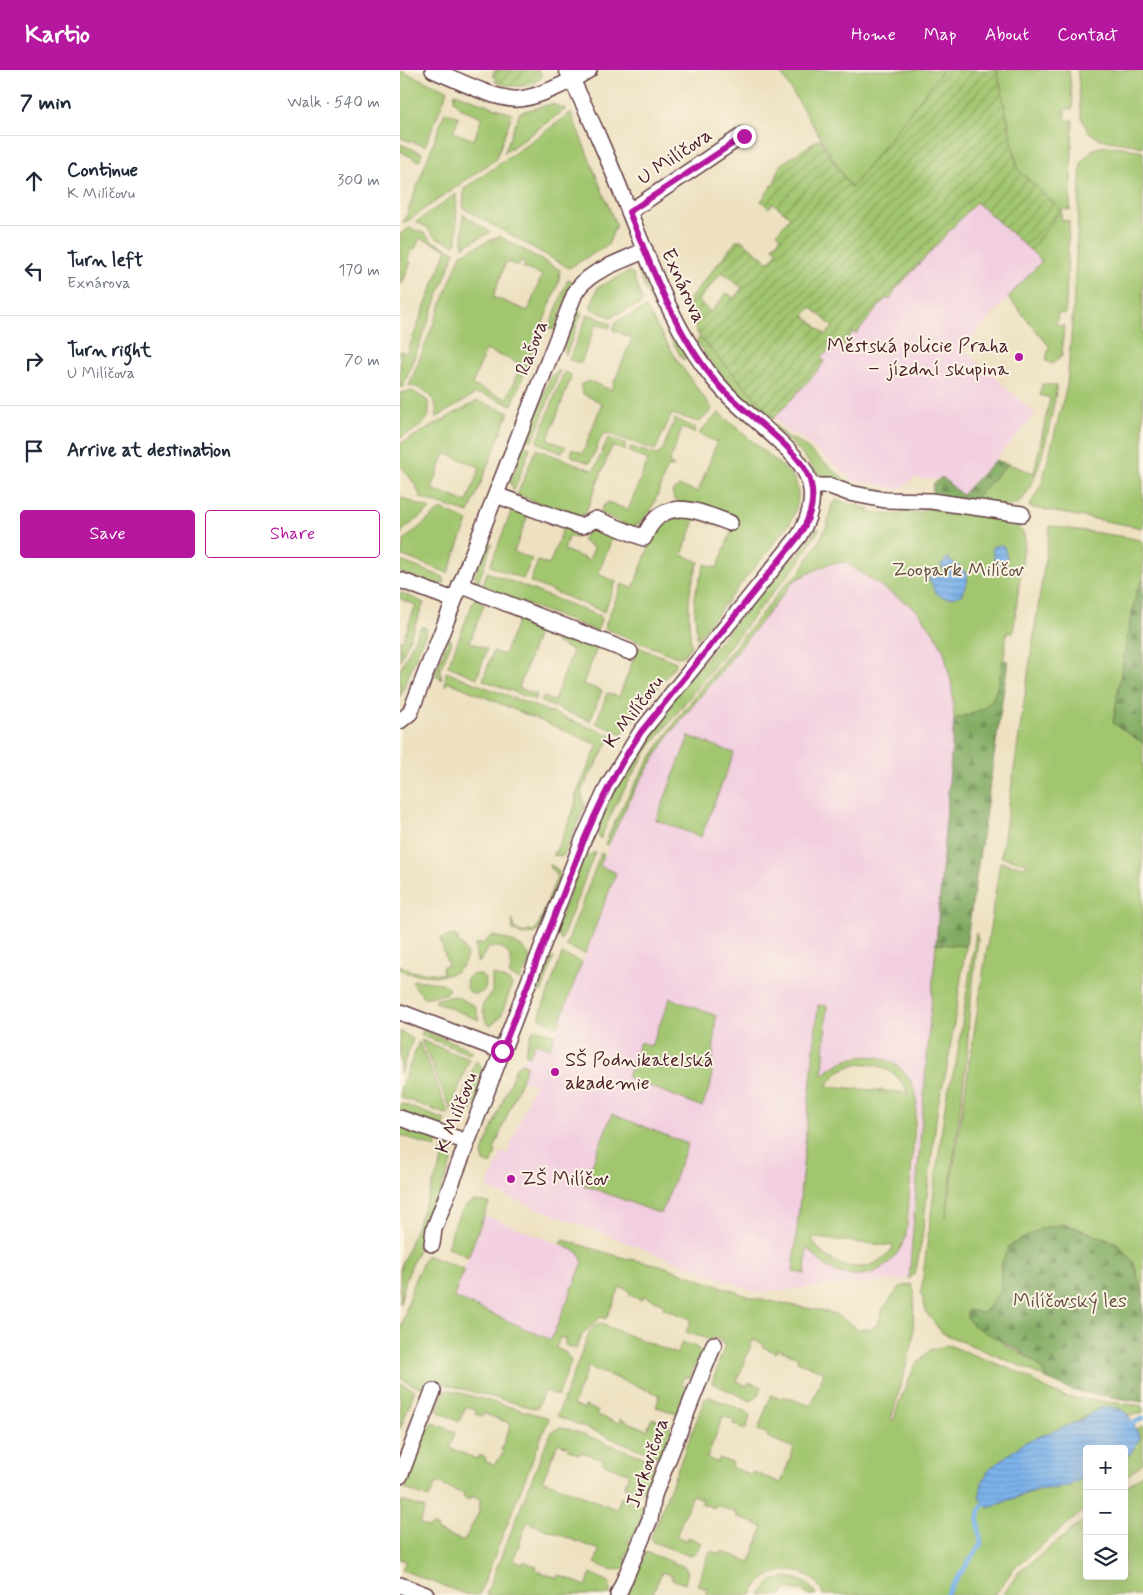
<!DOCTYPE html>
<html lang="en">
<head>
<meta charset="utf-8">
<style>
  body { margin:0; font-family:Mynerve,sans-serif; background:#f6f6f7; color:#1f2937 }
  .controls { position:absolute; right:15px; bottom:15px; display:grid; overflow:hidden; border-radius:5px; box-shadow:0 5px 20px #0002 }
  .controls button { width:45px; height:45px; display:grid; place-items:center; padding:0; border:0; border-bottom:1px solid #e0e1e3; background:#fff; color:#1f2937; font:25px sans-serif }
  .stop { position:absolute; width:15px; height:15px; margin:-11px; border:4px solid #b5179e; border-radius:50%; background:#fff }
  .stop.end { background:#b5179e; border-color:#fff; box-shadow:0 1px 5px #0008 }
  .list { margin:0; padding:0; list-style:none }
  h2 { display:flex; justify-content:space-between; align-items:center; height:65px; margin:0; padding:0 20px; font-size:21px }
  h2 small { font-size:16px; font-weight:400; color:#747a83 }
  .list li { display:grid; grid-template-columns:32px 1fr auto; gap:15px; align-items:center; box-sizing:border-box; height:90px; padding:0 20px; border-top:1px solid #e0e1e3 }
  .list b { display:block; font-size:19px; white-space:nowrap }
  .list p { margin:0; font-size:16px; white-space:nowrap; color:#747a83 }
  .list em { font-size:16px; font-style:normal; color:#747a83 }
  .actions { display:flex; gap:10px; padding:15px 20px }
  .actions a { flex:1; padding:11px 0; border:1px solid #b5179e; border-radius:5px; text-align:center; font-size:18px; color:#b5179e }
  .actions .main { background:#b5179e; color:#fff }
  .icon { flex:none; width:28px; height:28px; fill:none; stroke:currentColor; stroke-width:2; stroke-linecap:round; stroke-linejoin:round }
  .map { position:relative; flex:none; width:743px; height:1525px; overflow:hidden }
  header { display:flex; align-items:center; gap:30px; box-sizing:border-box; height:70px; padding:0 25px; background:#b5179e; color:#fff }
  header strong { font-size:24px }
  nav { display:flex; gap:28px; margin-inline-start:auto; font-size:18px }
  main { display:flex }
  aside { flex:1; background:#fff }
  .map>svg:first-child { display:block }
</style>
</head>
<body>
<header>
<strong>Kartio</strong>
<nav><a>Home</a><a>Map</a><a>About</a><a>Contact</a></nav>
</header>
<main>
<aside>
<h2>7 min<small>Walk · 540 m</small></h2>
<ul class="list">
<li><svg class="icon" aria-label="ahead" viewBox="0 0 24 24"><path d="M12 20V5M6 11l6-6 6 6"/></svg><div><b>Continue</b><p>K Milíčovu</p></div><em>300 m</em></li>
<li><svg class="icon" aria-label="left" viewBox="0 0 24 24"><path d="M17 20v-9H6M10 6l-5 5 5 5"/></svg><div><b>Turn left</b><p>Exnárova</p></div><em>170 m</em></li>
<li><svg class="icon" aria-label="right" viewBox="0 0 24 24"><path d="M7 20v-9h11M14 6l5 5-5 5"/></svg><div><b>Turn right</b><p>U Milíčova</p></div><em>70 m</em></li>
<li><svg class="icon" aria-label="arrive" viewBox="0 0 24 24"><path d="M6 21V4h12l-3 4 3 4H6"/></svg><div><b>Arrive at destination</b></div></li>
</ul>
<div class="actions"><a class="main">Save</a><a>Share</a></div>
</aside>
<div class="map">
<svg width="743" height="1525" viewBox="0 0 743 1525">
  <defs>
    <pattern id="forest-firs" width="22" height="20" patternUnits="userSpaceOnUse" patternTransform="scale(1.25)"><rect width="22" height="20" fill="#81ab62"/><path d="M5 1l3.5 6h-7zM16 11l3.5 6h-7z" fill="#6c8b51"/></pattern>
    <pattern id="garden-furrows" width="10" height="10" patternUnits="userSpaceOnUse" patternTransform="scale(1.25)"><rect width="10" height="10" fill="#a2c670"/><path d="M-1 1l2-2M0 10L10 0M9 11l2-2" fill="none" stroke="#86a05c"/></pattern>
    <pattern id="water-rules" width="6" height="5" patternUnits="userSpaceOnUse" patternTransform="scale(1.25)"><rect width="6" height="5" fill="#7cb3eb"/><path d="M0 2.5h6" fill="none" stroke="#6891bf"/></pattern>
  </defs>
  <rect width="100%" height="100%" fill="#fcf5e5"/>
  <filter id="ink" filterUnits="userSpaceOnUse"><feTurbulence type="fractalNoise" baseFrequency=".02" numOctaves="2"/><feDisplacementMap in="SourceGraphic" scale="10" xChannelSelector="R" yChannelSelector="G"/><feConvolveMatrix kernelMatrix="1 2 1 2 8 2 1 2 1" color-interpolation-filters="sRGB"/></filter>
  <filter id="wash" filterUnits="userSpaceOnUse"><feTurbulence type="fractalNoise" baseFrequency=".0096" numOctaves="4" result="noise"/><feDisplacementMap in="SourceGraphic" scale="20" xChannelSelector="R" yChannelSelector="G"/><feGaussianBlur stdDeviation="1.12" result="paint"/><feColorMatrix in="noise" values="0 0 0 0 0 0 0 0 0 0 0 0 0 0 0 0 0 1.4 0 .05"/><feComposite in="paint" operator="in"/></filter>
  <g filter="url(#wash)">
    <rect width="100%" height="100%" fill="#ede1c1"/>
    <path fill="#f2cfe0" fill-rule="evenodd" d="M577 132 642 191 562 278 636 344 562 426 542 407 536 410 514 408 500 419 453 410 396 363 393 366 374 348 421 297V288L430 279 438 276 442 279 453 262 456 264 486 228 490 230 495 220Z
      M435 492H442L451 496 517 540 538 569 544 582 552 616 554 649 509 1209 356 1222 87 1119 102 1082 107 1084 134 1014 121 1009 127 995 123 993 126 985 130 986 135 973 150 978 216 803 200 796 234 721 269 665 395 510ZM418 935 427 936 423 1006 443 990 460 985 487 990 506 1004 518 1046 508 1157 503 1174 499 1182 450 1205 424 1196 407 1177Z
      M84 1145 178 1182 183 1192 151 1270 54 1227Z"/>
    <path fill="#a2c670" stroke="#76724e" fill-rule="evenodd" d="M379 0H543L451 118Z
      M597 0H669L673 39H665V50H673L670 140 662 139 661 150 669 151 666 233 665 244 658 243 656 255 664 256 662 285 652 294 646 291 649 276 608 227 642 191 630 180 661 140 618 100Z
      M677 0H743V77C729 73 714 73 701 69 673 61 682 22 677 0Z
      M0 1 48 20 25 76 0 68Z
      M55 23 112 44 96 89 3 154 45 42 59 47 53 62 74 70 82 47 60 38 54 30Z
      M152 34 166 39 104 83 120 42Z
      M171 43 216 155 208 175 169 198 63 138 64 119Z
      M0 74 22 83 19 91 0 81Z
      M704 76 723 77 743 82V458L629 437 642 413 667 315 673 242 681 93 693 79Z
      M56 124 57 173 55 175 37 168 29 161V158L16 152Z
      M63 144 90 162 63 177Z
      M9 158 24 163 32 171 55 182 3 317 0 318V281L7 283 47 179 20 168 15 179H13L8 190 11 192 2 214 0 213V164Z
      M99 166 160 200 159 211 112 335 82 324H75L36 348C39 330 27 317 9 316L61 184ZM121 191 125 193 123 198 142 205 128 241 93 227 106 192 119 196ZM86 280 121 294 107 329 72 315Z
      M236 197 244 205 259 239 287 288 283 290 254 239Z
      M229 202 233 204 243 233 210 247 190 238 198 217Z
      M168 209 173 211 154 260 149 258Z
      M246 238 277 290 311 337 312 340 299 352 272 344 255 380 207 363 202 365 190 393 173 387 171 384 172 379 183 383 202 333 183 324 180 315 189 311 211 320 232 268 213 260 216 252Z
      M177 239 182 243 166 285 164 274Z
      M187 245H192L211 254 209 258 196 254 181 293 169 290Z
      M300 268 374 348 367 353C340 326 317 303 296 271Z
      M160 300 134 368 131 371 126 369 151 306Z
      M164 302 170 304 171 308 148 369 166 377 161 383 137 372Z
      M642 314 657 316C653 340 638 426 615 435 606 438 582 432 572 431L608 394 634 403 650 328 640 325Z
      M12 321 27 330C36 352 16 359 0 368V323Z
      M77 331 109 342 69 443 21 428 15 414 0 395V374ZM45 383 80 397 67 432 32 419Z
      M319 343 392 405C402 421 398 438 390 453L297 569 294 527 305 494 317 498 337 447 301 434 281 433 274 429 272 422 279 416 298 422 317 372 299 364 302 359Z
      M275 349 296 358 294 363 282 358 269 393 274 396 267 398C259 417 254 450 231 457L200 443 203 436 208 432 228 440 248 390 229 382 231 377 257 385 263 379Z
      M375 355 390 369 398 371 449 413 485 421 484 426 418 404 397 378 372 357Z
      M208 368 225 374V381L212 376 185 444 177 447 117 425 136 379 192 400 196 396Z
      M124 375 130 378 114 421 110 412Z
      M0 427 30 439 2 461 0 468Z
      M436 430 469 439V443L501 445 502 440 520 443 529 435 610 449 623 462 625 469 613 563 607 562C604 580 603 616 592 631 585 641 566 646 554 649L552 616 544 582 538 569 517 540 445 492 428 494 395 510 269 665 234 721 208 775 205 774C246 675 319 598 385 515L399 503 419 471 427 455 432 434Z
      M113 437 129 442 114 482 132 489 123 509 90 496Z
      M41 439 68 451 48 503 0 485 5 469Z
      M297 445 282 485 299 492C286 525 288 541 291 576L283 586 277 587 204 558 222 514 233 518 256 459 273 449Z
      M191 454 214 464 198 504 216 512 204 542 130 512 138 491 149 495 164 456 174 460 177 465 176 468 169 466 164 480 189 490 194 478 182 471Z
      M650 456 726 467 743 471V510L737 520 727 566 726 579 743 673V1226L734 1193 717 1173 665 1154 642 1158 601 1195V1220L585 1241 581 1243 568 1240C578 1250 588 1261 599 1270 616 1285 638 1286 647 1309L628 1299 542 1263 526 1242 521 1222 546 1028 556 993 576 863 578 870 569 945 567 987 546 1147 600 792 626 797 627 793 601 787Z
      M417 458 419 459 398 494 359 539 246 682 217 732 200 769 195 758C240 656 319 574 388 489H396Z
      M87 472 92 474 78 513 75 505Z
      M0 491 43 507 45 513 32 514 0 502Z
      M87 502 202 547 197 561 82 517Z
      M0 522 24 533 0 591V570H3L16 535 0 529Z
      M75 527 84 534 70 572 87 579 77 608 48 596Z
      M121 547 141 554 119 618 137 625 135 630 83 610 93 581 104 585 118 550Z
      M24 557 27 559 0 627V600L20 558Z
      M157 560 198 575 183 614 202 621 190 651 141 632 143 627 154 631 173 581 153 571 152 565Z
      M49 567 52 572 40 599 42 610 35 604Z
      M238 577 276 592V594L222 664 196 653 207 623 219 627Z
      M46 602 212 666 181 721 185 736 163 786 153 785 160 773 175 736 176 725 198 675 49 612 45 616Z
      M289 666 334 683 301 767 256 750Z
      M195 782 161 871 156 858 183 789Z
      M201 783 204 784 200 796 216 803 185 884 166 876Z
      M149 794 158 800 160 805 141 857 136 863 122 865 113 860 112 849 115 858 121 863 135 860 138 856 157 807Z
      M54 865 59 868 57 871 63 876 67 885C62 907 41 907 22 905 14 904 7 904 0 899V895L11 901 43 904 42 897 48 895 40 869Z
      M91 866C101 866 127 875 129 887 130 894 123 904 120 910L109 905C115 889 107 871 87 879L79 893 77 892 75 874H83Z
      M536 874 566 876 547 998 538 1034 522 1168 515 1204 509 1209Z
      M162 884 182 892 158 956 139 947Z
      M154 887 142 921 131 923 134 913 138 915 144 901 140 899Z
      M66 914a10 10 0 1 1 20 0a10 10 0 1 1-20 0Z
      M92 904 109 911 112 915 101 946 91 955 86 952 82 936 92 922Z
      M15 910 43 913 49 919 45 924 24 928 12 912Z
      M55 926 75 936 79 950 35 932 37 929Z
      M270 928 316 946 311 1014 302 1037 227 1007 240 972 251 976Z
      M418 935 427 936 423 1005C455 975 506 980 517 1028L506 1166C488 1214 437 1219 407 1177L405 1204 393 1202ZM456 994C479 992 498 1001 508 1023L426 1016 439 1001ZM412 1169 413 1168 494 1176C473 1209 429 1201 412 1169Z
      M138 959 155 965 150 978 135 973 130 986 126 985 125 980 133 960Z
      M23 960 65 977 73 982 69 984 21 965Z
      M0 961 13 969 0 1004Z
      M21 970 69 989 51 1040Z
      M19 972 49 1044 48 1045 0 1027V1019Z
      M76 991 81 995C84 1007 75 1045 64 1051L56 1048 55 1045Z
      M122 993 127 995 94 1079 96 1081 91 1095 84 1092 82 1084 116 997Z
      M0 1033 45 1050 44 1058 0 1044Z
      M212 1044 288 1074 261 1144 184 1115Z
      M0 1052 6 1055 5 1058 15 1062 17 1058 40 1067 35 1078 0 1065Z
      M46 1070 52 1079V1092L6 1210 0 1234V1199L43 1088 40 1086Z
      M75 1131 89 1133 68 1187 47 1177C53 1162 57 1136 75 1131Z
      M164 1170 224 1188 260 1195 353 1228 433 1243 458 1259H470L477 1255 484 1237 500 1217 511 1214 514 1220 513 1271 491 1350H494L498 1335 515 1295 530 1280 548 1275 623 1304 648 1320 666 1327 743 1336V1342L730 1346 719 1338 704 1336 670 1355 588 1438 637 1420 667 1417 687 1406V1438L614 1498 595 1525H423C414 1492 365 1494 352 1525H312L306 1523 307 1519 297 1515 310 1481 320 1484 322 1481 350 1492 363 1457 336 1446 337 1443 316 1435 314 1438 301 1433 302 1429 292 1425 276 1467 286 1471 288 1467 301 1473 295 1484 290 1486 253 1472 251 1467 305 1329 310 1327 346 1341 350 1346 346 1359 333 1354 334 1350 323 1346 307 1388 317 1392 319 1388 332 1393 331 1397 351 1405 353 1402 381 1413 394 1378 367 1367 368 1364 358 1360 371 1325 381 1329 383 1326 411 1336 424 1302 397 1291 398 1287 377 1279 376 1283 363 1277 364 1274 353 1270 337 1311 347 1316 349 1312 362 1317 358 1327 351 1331 312 1313 325 1275 320 1272 321 1270 312 1267 310 1270 286 1262 291 1249 263 1238 264 1234 244 1226 242 1230 229 1225 230 1221 220 1217 206 1249 201 1247 182 1265 176 1279 165 1275V1269L160 1267 156 1278 166 1283 171 1291 158 1326 144 1321 137 1339 37 1312 18 1317 0 1308V1263L14 1211 26 1185 64 1199 54 1227 151 1270 183 1192 178 1182 162 1175 161 1172Z
      M198 1253 277 1284 282 1272 296 1277 301 1282V1291L295 1295 290 1308 285 1306 282 1314 287 1316 282 1329 283 1337 277 1343 256 1337 260 1325 188 1297 173 1335 184 1339 185 1336 198 1341 197 1345 218 1353 220 1349 247 1360 252 1348 268 1354 273 1363 263 1389 157 1346 190 1261Z
      M0 1313 15 1320 0 1359Z
      M50 1320 149 1348 79 1525H67L2 1500 6 1491 0 1489 1 1431 25 1438 20 1454 30 1458 32 1455 38 1458 37 1461 64 1471 80 1440 78 1439 81 1430 71 1426 69 1430 63 1427 64 1424 36 1413 29 1428 5 1419 30 1354H36L55 1362 50 1378 77 1389 79 1385 86 1388 85 1391 94 1395 104 1382 101 1380 111 1354 83 1343 82 1346 75 1344 76 1340 66 1337 59 1352 39 1342 37 1338 43 1322Z
      M743 1356V1393L724 1408V1388L731 1383 740 1368 736 1359Z
      M160 1358 169 1359 246 1388C261 1397 255 1408 249 1421L237 1422 224 1417 229 1404 202 1393 203 1390 182 1382 180 1385 168 1380 169 1377 158 1373 143 1410 216 1439 221 1427 243 1437 246 1448 240 1452 234 1465H232L228 1472 231 1474 225 1487 228 1494C217 1505 207 1498 195 1493L199 1480 127 1452 113 1491 123 1494 124 1491 137 1497 136 1500 157 1508 159 1505 186 1516 191 1503 210 1513V1525H86L147 1371 152 1362Z
      M743 1403V1525H603L619 1502 687 1448V1506H724V1419Z
      M246 1482 285 1497 288 1502 285 1514 271 1509 273 1506 262 1502 252 1525H228Z
      M386 1507C400 1509 409 1512 416 1525H407L403 1520 387 1519 382 1525H360L372 1511Z"/>
    <path fill="url(#forest-firs)" stroke="#666546" d="M595 390 608 394 572 431 532 426 533 414 542 407 562 425Z
      M743 510V673L713 653 727 567 737 520Z
      M603 590 608 591 566 876 536 874 554 649C595 638 596 629 603 590Z
      M665 1154 716 1173 734 1193 743 1226V1332L674 1321 647 1309C637 1285 606 1275 585 1262 578 1258 571 1255 567 1248V1240L581 1243 585 1241 601 1220V1195L609 1176 642 1158Z"/>
    <path fill="url(#garden-furrows)" stroke="#76724e" fill-rule="evenodd" d="M95 0H138L142 6C132 20 109 17 95 12L97 8 92 6Z
      M543 0H597L618 100 661 140 630 180 576 132 495 220 490 230 486 228 456 264 453 262 442 279 438 276 433 281 430 279 421 288 424 291 421 297 374 348 300 268 284 236 337 170H341L369 192 378 181 373 177 381 167 377 163 390 147 373 133 369 138 361 131 375 111 380 95 419 69 451 118ZM322 202 342 218 334 228 327 223 311 242 298 231ZM411 237 433 257 426 265 404 245Z"/>
    <path fill="url(#water-rules)" stroke="#63698b" d="M600 475 604 476 607 488 603 495 595 494 592 477Z
      M548 487 550 491C558 494 567 501 568 510L561 525C546 531 534 528 531 511H527L534 503 539 507 545 500 540 496Z
      M704 1336C729 1338 730 1347 740 1368L731 1383 724 1388V1379H687V1406L667 1417 636 1420 588 1438 579 1428 582 1413 589 1399 625 1372 679 1351Z"/>
    <g fill="none" stroke-linecap="round" stroke-linejoin="round">
      <path stroke="#7cb3eb" stroke-width="4.5" d="M729 1355 743 1348
        M546 1525 581 1474C580 1461 573 1440 588 1431"/>
    </g>
  </g>
  <g filter="url(#ink)">
    <g fill="none" stroke-linecap="round" stroke-linejoin="round">
      <defs>
        <path id="minor" d="M33 0C56 9 89 27 113 29 132 31 172 11 189 0
          M229 142 343 65
          M411 416H430L449 423 485 430 531 431 622 444
          M96 425 177 455 182 456 196 449 244 468C261 424 296 440 330 453
          M0 510 54 530
          M60 515 230 582
          M0 651 10 643 175 223C188 200 222 192 245 180
          M0 942 102 981
          M0 1048 67 1072
          M32 1174 34 1159 183 770 209 714 241 662 399 466C431 412 397 387 359 353 339 336 321 320 306 299 275 258 257 211 238 164 216 108 194 53 167 0
          M0 1406 33 1321
          M0 1515 26 1525
          M218 1525 250 1449 254 1425 314 1274"/>
      </defs>
      <use href="#minor" stroke="#623c42" stroke-width="18"/>
      <use href="#minor" stroke="#fff" stroke-width="15"/>
    </g>
  </g>
  <g fill="none" stroke-linecap="round" stroke-linejoin="round" filter="url(#ink)">
    <path stroke="#b5179e" stroke-width="6" d="M102 981 184 770C200 732 218 696 241 662L399 466C411 447 417 426 408 405 393 372 339 341 315 311 274 261 253 200 229 142L344 66"/>
  </g>
  <g fill="#b5179e" stroke="#fcf5e5" stroke-width="2">
    <circle cx="619" cy="287" r="5"/>
    <circle cx="155" cy="1002" r="5"/>
    <circle cx="111" cy="1109" r="5"/>
  </g>
  <g text-anchor="middle" dominant-baseline="central" stroke-width="4" stroke-linejoin="round" paint-order="stroke">
    <g font-size="20" fill="#4a1f2b" stroke="#fcf5e5">
      <text transform="translate(275 87) rotate(-34)">U Milíčova</text>
      <text transform="translate(283 216) rotate(65)">Exnárova</text>
      <text transform="translate(132 278) rotate(-69)">Rašova</text>
      <text transform="translate(234 642) rotate(-53)">K Milíčovu</text>
      <text transform="translate(57 1043) rotate(-69)">K Milíčovu</text>
      <text transform="translate(248 1393) rotate(-71)">Jurkovičova</text>
    </g>
    <g font-size="20" fill="#4a1f2b" stroke="#fcf5e5" text-anchor="start">
      <text x="609" y="276" text-anchor="end">Městská policie Praha<tspan x="609" dy="23">– jízdní skupina</tspan></text>
      <text x="165" y="990">SŠ Podnikatelská<tspan x="165" dy="23">akademie</tspan></text>
      <text x="121" y="1109">ZŠ Milíčov</text>
    </g>
    <g font-size="20" fill="#645140" stroke="#fcf5e5">
      <text x="558" y="500">Zoopark Milíčov</text>
      <text x="670" y="1231">Milíčovský les</text>
    </g>
  </g>
</svg>
<div class="controls">
<button>+</button>
<button>−</button>
<button><svg class="icon" aria-label="layers" viewBox="0 0 24 24"><path d="M12 4l9 5-9 5-9-5zM3 14l9 5 9-5"/></svg></button>
</div>
<div class="stop" style="left:102px;top:981px"></div>
<div class="stop end" style="left:344px;top:66px"></div>
</div>
</main>
</body>
</html>
